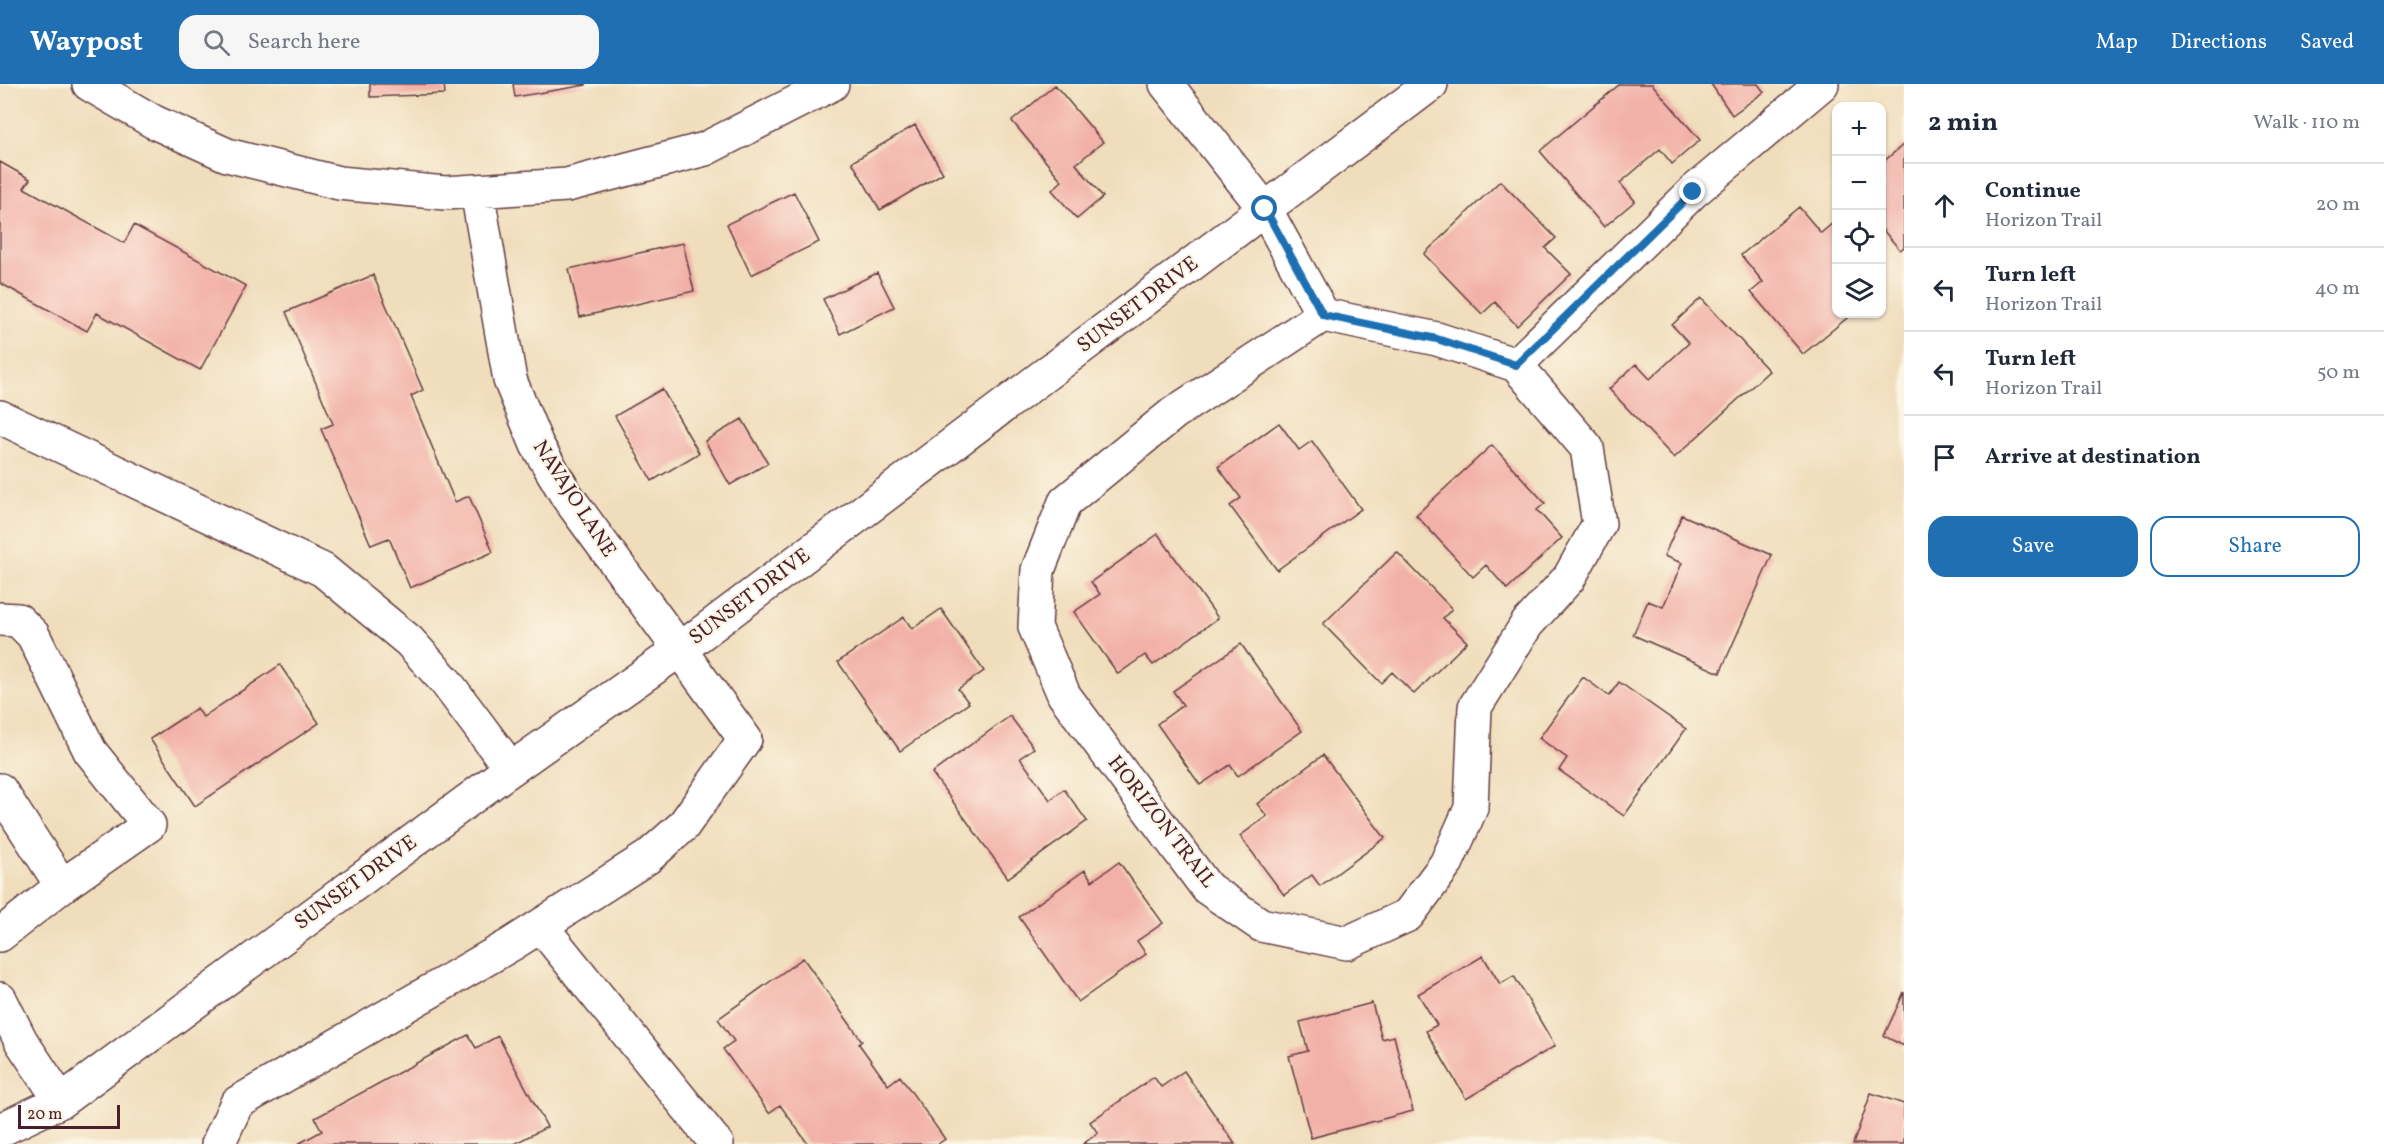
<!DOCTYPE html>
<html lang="en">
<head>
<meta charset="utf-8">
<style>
  body { margin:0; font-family:Vollkorn,serif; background:#f6f6f7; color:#1f2937 }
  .controls { position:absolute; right:18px; top:18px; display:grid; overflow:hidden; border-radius:12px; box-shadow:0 2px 4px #0004 }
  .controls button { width:54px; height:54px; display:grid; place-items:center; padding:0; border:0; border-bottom:2px solid #e0e1e3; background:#fff; color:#1f2937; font:30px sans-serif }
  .scale { position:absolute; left:18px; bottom:15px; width:102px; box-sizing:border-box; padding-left:6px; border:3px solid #4a1f2b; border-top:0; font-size:16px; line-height:21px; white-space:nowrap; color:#4a1f2b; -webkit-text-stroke:4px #fcf5e5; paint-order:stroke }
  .stop { position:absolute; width:18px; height:18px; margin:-14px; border:4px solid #1f6fb2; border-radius:50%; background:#fff }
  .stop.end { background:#1f6fb2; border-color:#fff; box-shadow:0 2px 6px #0008 }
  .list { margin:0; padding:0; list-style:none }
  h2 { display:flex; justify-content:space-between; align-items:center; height:78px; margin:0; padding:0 24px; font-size:26px }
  h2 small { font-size:20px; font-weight:400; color:#747a83 }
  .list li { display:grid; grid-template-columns:39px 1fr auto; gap:18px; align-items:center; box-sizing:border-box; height:84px; padding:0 24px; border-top:2px solid #e0e1e3 }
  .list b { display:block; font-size:22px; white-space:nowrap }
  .list p { margin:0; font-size:20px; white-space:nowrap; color:#747a83 }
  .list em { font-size:20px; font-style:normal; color:#747a83 }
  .actions { display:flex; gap:12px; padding:18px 24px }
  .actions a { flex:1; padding:14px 0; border:2px solid #1f6fb2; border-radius:18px; text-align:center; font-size:21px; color:#1f6fb2 }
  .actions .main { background:#1f6fb2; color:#fff }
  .icon { flex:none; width:33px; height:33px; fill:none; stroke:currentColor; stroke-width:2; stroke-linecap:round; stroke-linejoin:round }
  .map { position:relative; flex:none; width:1904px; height:1060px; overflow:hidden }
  header { display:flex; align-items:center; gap:36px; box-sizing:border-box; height:84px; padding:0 30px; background:#1f6fb2; color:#fff }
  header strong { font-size:28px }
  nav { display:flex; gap:33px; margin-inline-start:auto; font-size:21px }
  .search { width:420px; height:54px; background:#f6f6f7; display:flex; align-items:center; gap:15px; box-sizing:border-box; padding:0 21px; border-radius:18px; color:#747a83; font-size:22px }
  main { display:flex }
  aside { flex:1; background:#fff }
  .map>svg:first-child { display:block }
</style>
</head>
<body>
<header>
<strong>Waypost</strong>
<div class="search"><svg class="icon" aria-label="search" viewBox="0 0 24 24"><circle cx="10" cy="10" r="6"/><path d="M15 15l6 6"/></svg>Search here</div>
<nav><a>Map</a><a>Directions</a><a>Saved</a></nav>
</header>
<main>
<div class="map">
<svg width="1904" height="1060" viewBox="0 0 1904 1060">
  <rect width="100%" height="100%" fill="#fcf5e5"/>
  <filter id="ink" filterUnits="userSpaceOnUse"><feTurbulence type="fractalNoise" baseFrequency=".0167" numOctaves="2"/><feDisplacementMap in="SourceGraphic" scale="12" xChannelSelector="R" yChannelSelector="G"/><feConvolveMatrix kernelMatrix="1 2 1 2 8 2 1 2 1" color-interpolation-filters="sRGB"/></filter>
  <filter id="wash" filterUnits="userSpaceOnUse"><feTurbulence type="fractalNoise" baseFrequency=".008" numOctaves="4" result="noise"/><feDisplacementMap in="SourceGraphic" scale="24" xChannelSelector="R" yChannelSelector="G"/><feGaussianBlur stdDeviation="1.35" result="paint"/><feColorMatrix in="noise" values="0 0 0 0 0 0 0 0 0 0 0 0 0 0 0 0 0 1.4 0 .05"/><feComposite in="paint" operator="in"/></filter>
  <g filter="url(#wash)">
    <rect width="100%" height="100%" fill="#f0ddbb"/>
    <g id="blocks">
      <path fill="#f2b1a8" d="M370 0H444L445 10 370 13Z
        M513 0H586V1L515 13Z
        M1620 0H1652L1700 56 1672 80 1660 65 1620 99 1635 117 1604 143 1540 67Z
        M1711 0H1758L1764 8 1732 31Z
        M1055 1 1103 58 1076 80 1103 113 1077 135 1052 106 1062 97 1012 37Z
        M915 41 943 89 880 126 852 78Z
        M1904 60V163L1900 166 1882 145V79Z
        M0 78 30 95 24 104 124 159 134 141 246 202 200 286 97 229 87 247 0 199Z
        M1500 97 1556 154 1545 164 1571 190 1517 242 1495 218 1482 230 1424 170Z
        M794 108 819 158 751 191 727 140Z
        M1799 123 1821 149 1833 139 1836 144V230H1852L1803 270 1751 208 1763 198 1741 171Z
        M683 159 694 207 580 233 569 185Z
        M877 189 894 223 840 250 823 215Z
        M373 191 423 306 411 312 455 418 469 412 493 468 410 504 389 454 371 461 321 345 333 340 286 228Z
        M1701 214 1769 287 1674 374 1609 305 1636 280 1650 295 1689 259 1672 241Z
        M662 305 699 369 652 397 615 332Z
        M742 335 768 379 730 401 705 357Z
        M1279 339 1299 366 1312 357 1361 425 1277 486 1230 422 1241 414 1218 383Z
        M1492 361 1545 419 1537 426 1562 454 1507 505 1486 481 1473 493 1416 431Z
        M1682 431 1772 471 1720 589 1633 551 1648 517 1663 523 1682 479 1664 472Z
        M1158 450 1218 534 1153 581 1145 571 1118 590 1074 528 1100 510 1091 498Z
        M1397 468 1452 525 1443 534 1467 558 1414 610 1392 588 1381 599 1323 540Z
        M941 525 984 587 958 605 969 619 900 667 838 578 904 533 912 545Z
        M1241 560 1302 647 1238 692 1230 681 1200 701 1157 640 1183 621 1173 607Z
        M280 581 319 639 195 722 150 655 197 624 203 633Z
        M1583 593 1609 612 1619 598 1686 645 1624 732 1559 686 1567 674 1539 654Z
        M1010 632 1034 664 1020 674 1050 716 1064 705 1087 737 1008 794 932 689Z
        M1323 671 1385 754 1320 802 1312 791 1284 811 1240 752 1267 732 1257 720Z
        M1119 778 1163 839 1137 857 1146 870 1078 918 1019 833 1085 786 1092 797Z
        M1483 872 1500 900 1514 892 1555 962 1466 1015 1426 947 1437 941 1418 910Z
        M803 874 862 957 859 960 888 1001 900 992 945 1055 938 1060H808L780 1021 769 1029 723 965 734 957 718 935Z
        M1904 908V962L1884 952Z
        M1372 919 1382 955 1394 952 1413 1027 1311 1054 1289 972 1308 967 1300 938Z
        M468 951 476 964 498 952 547 1043 514 1060H298L322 1047 315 1034Z
        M1184 987 1235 1060H1083L1098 1049 1090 1038 1154 993 1161 1003Z
        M1871 1009 1904 1020V1060H1853Z"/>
    </g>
  </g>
  <g filter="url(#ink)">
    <use href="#blocks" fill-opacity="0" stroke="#633c41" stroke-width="1.5"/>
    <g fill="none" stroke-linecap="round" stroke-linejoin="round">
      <defs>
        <path id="minor" d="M89 0 154 38 227 71 339 99 445 109 567 101 705 65 832 0
          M1166 0 1265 125 1323 231 1437 255 1516 281 1587 364 1599 440 1569 494 1527 540 1475 623 1471 724 1446 780 1408 831 1347 859 1261 841 1207 804 1064 611 1035 543 1038 486 1065 418 1174 329 1323 231
          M1516 281 1693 108 1822 0
          M0 333 323 486 409 557 446 598 511 685
          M0 535 18 536 33 551 90 667 149 741 62 802 0 851
          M0 706 62 802
          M541 842 717 1060
          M0 915 21 957 61 1017
          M0 1046 61 1017 501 692 678 567 1431 0
          M218 1060 237 1019 512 860 648 773 683 742 745 655 567 412 537 361 510 296 477 107"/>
      </defs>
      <use href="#minor" stroke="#633c41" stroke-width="36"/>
      <use href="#minor" stroke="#fff" stroke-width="33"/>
    </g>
  </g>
  <g fill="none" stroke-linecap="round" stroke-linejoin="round" filter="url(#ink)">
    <path stroke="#1f6fb2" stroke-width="8" d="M1265 125 1323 231 1437 255 1516 281 1693 108"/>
  </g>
  <g text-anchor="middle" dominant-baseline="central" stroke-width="4.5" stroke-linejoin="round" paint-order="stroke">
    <g font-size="21" fill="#4a1f2b" stroke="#fcf5e5">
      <text transform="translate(1138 221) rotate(-37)">SUNSET DRIVE</text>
      <text transform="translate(574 415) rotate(57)">NAVAJO LANE</text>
      <text transform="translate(750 513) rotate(-37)">SUNSET DRIVE</text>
      <text transform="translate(1161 738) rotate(52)">HORIZON TRAIL</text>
      <text transform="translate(356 799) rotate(-36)">SUNSET DRIVE</text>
    </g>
  </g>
</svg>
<div class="controls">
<button>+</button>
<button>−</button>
<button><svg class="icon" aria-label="locate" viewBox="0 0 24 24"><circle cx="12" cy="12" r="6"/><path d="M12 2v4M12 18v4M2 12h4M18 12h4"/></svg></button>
<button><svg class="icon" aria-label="layers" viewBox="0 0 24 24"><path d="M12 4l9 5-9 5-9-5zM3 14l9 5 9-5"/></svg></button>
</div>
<div class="scale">20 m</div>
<div class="stop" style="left:1265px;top:125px"></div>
<div class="stop end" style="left:1693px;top:108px"></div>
</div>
<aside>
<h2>2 min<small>Walk · 110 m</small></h2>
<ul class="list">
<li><svg class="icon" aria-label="ahead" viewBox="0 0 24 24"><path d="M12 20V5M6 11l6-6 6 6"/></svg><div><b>Continue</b><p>Horizon Trail</p></div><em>20 m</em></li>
<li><svg class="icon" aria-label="left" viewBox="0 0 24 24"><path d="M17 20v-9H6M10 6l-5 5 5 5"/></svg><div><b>Turn left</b><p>Horizon Trail</p></div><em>40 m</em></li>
<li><svg class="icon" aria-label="left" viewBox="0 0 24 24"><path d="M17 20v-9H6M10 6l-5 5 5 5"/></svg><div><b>Turn left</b><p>Horizon Trail</p></div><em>50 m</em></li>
<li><svg class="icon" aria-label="arrive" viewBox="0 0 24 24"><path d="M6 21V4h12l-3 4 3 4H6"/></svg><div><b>Arrive at destination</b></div></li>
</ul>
<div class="actions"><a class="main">Save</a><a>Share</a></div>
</aside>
</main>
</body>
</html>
